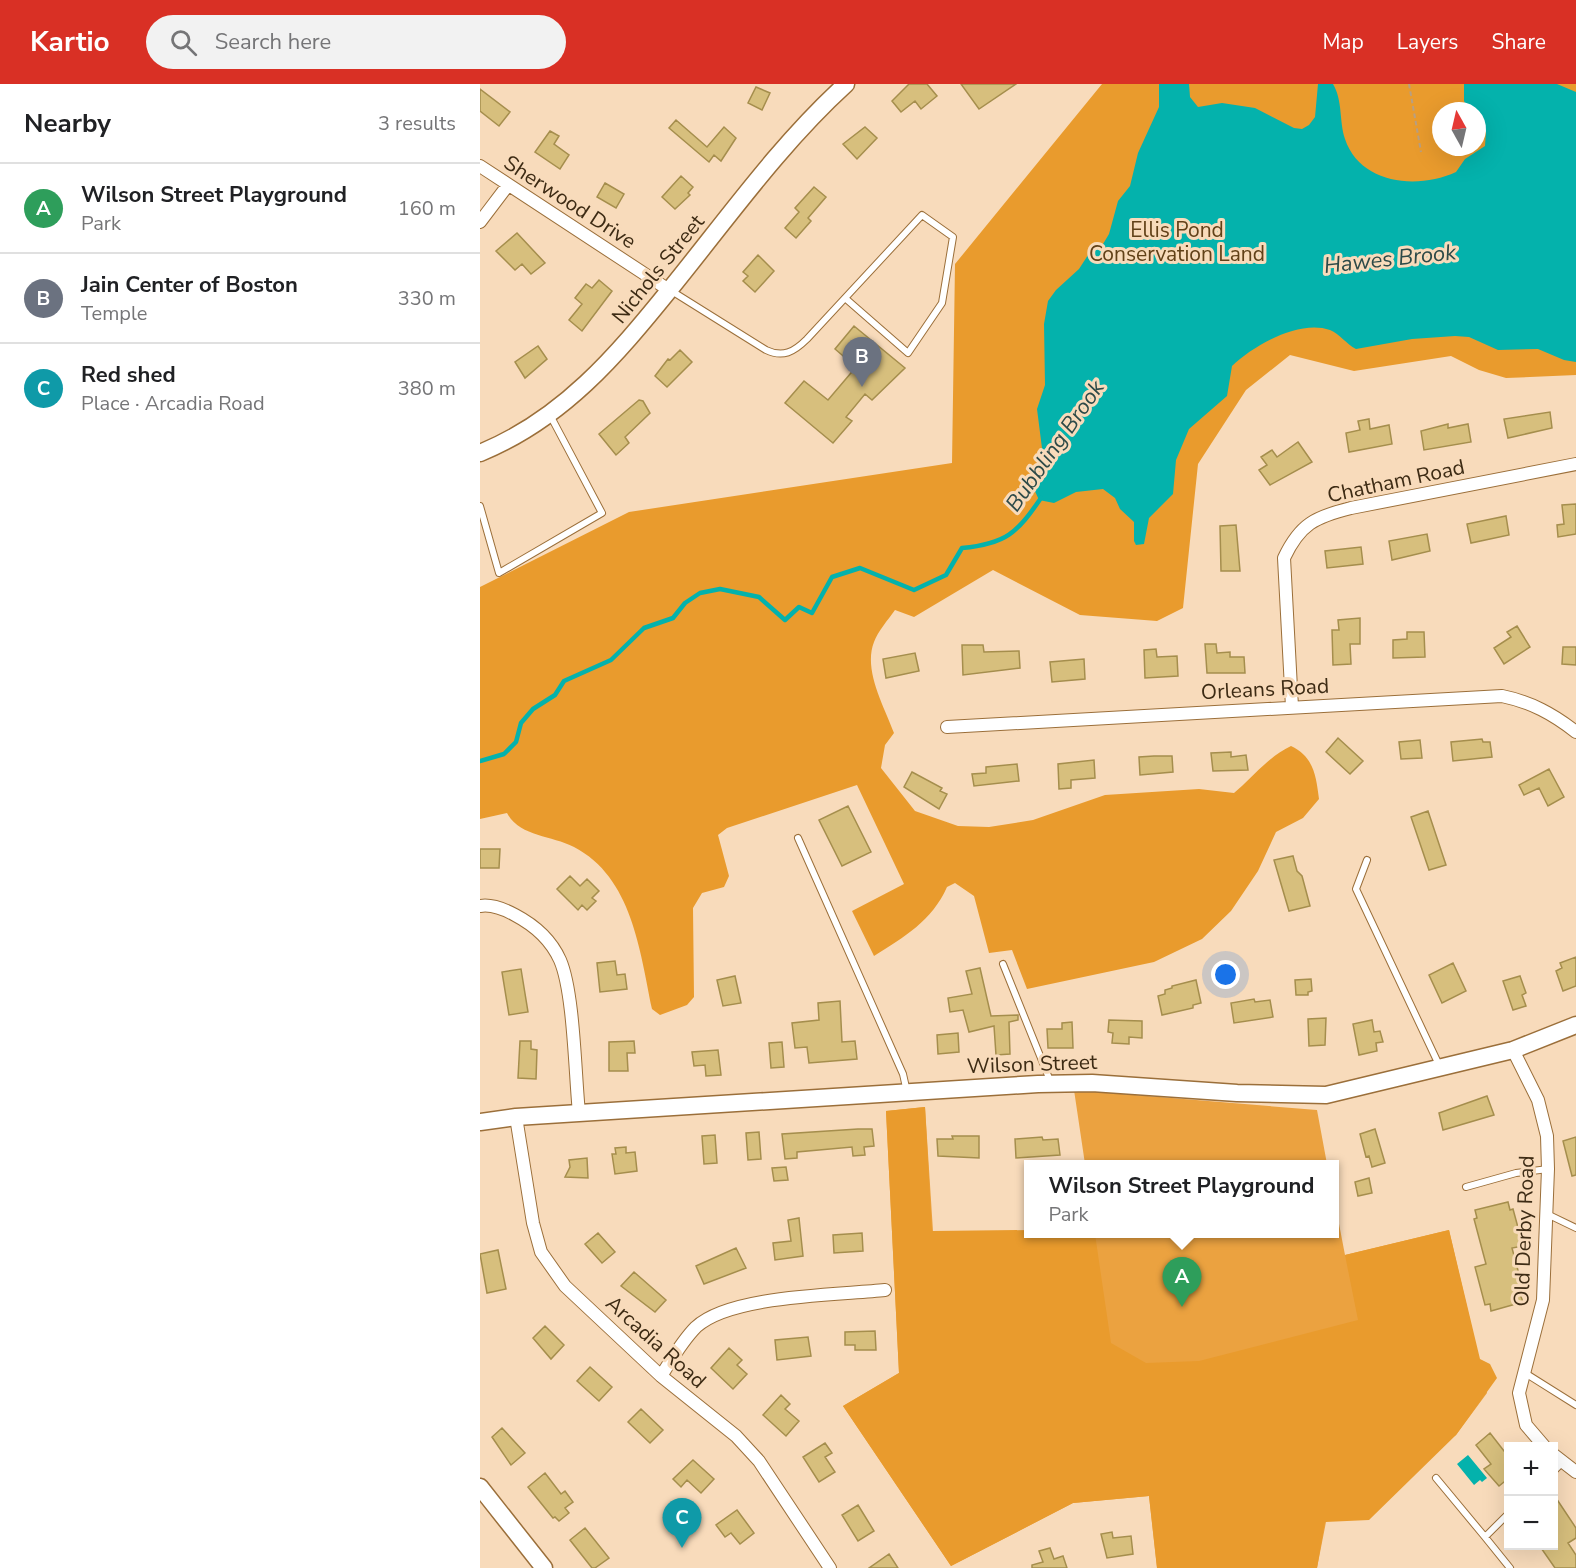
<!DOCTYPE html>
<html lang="en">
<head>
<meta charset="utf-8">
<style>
  body { margin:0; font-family:"Nunito Sans",sans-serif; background:#f2f2f2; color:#202124 }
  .controls { position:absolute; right:18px; bottom:18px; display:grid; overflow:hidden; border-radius:0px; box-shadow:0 6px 24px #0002 }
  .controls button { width:54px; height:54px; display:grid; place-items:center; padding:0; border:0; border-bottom:2px solid #e0e0e0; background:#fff; color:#202124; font:30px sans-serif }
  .compass { position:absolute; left:952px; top:18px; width:54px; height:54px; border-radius:50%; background:#fff; box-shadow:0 6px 24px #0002; rotate:352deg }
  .you { position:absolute; left:746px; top:891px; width:21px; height:21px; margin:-15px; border:4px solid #fff; border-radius:50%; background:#1a73e8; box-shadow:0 0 0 9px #1a73e833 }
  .badge { display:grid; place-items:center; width:39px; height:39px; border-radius:50%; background:#d93025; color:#fff; font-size:20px; font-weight:700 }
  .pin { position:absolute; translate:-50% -50px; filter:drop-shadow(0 2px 3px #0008) }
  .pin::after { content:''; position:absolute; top:32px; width:21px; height:18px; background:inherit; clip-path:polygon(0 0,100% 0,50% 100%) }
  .popup { position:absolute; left:544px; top:1076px; width:315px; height:78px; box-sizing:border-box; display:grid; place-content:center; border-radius:0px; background:#fff; filter:drop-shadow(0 2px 4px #0005); font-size:20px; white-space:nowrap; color:#757577 }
  .popup b { font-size:22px; color:#202124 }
  .popup::after { content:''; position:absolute; left:50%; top:100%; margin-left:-12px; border:12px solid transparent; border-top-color:#fff }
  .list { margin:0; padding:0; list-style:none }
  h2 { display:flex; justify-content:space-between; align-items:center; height:78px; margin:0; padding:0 24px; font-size:26px }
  h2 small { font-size:20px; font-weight:400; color:#757577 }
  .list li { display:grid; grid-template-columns:39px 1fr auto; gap:18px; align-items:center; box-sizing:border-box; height:90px; padding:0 24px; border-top:2px solid #e0e0e0 }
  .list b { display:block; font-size:22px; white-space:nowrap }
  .list p { margin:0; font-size:20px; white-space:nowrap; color:#757577 }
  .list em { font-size:20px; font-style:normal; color:#757577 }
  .icon { flex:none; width:33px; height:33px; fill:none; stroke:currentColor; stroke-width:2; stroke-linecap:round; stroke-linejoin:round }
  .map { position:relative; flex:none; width:1096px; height:1484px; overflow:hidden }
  header { display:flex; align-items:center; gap:36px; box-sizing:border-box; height:84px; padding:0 30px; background:#d93025; color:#fff }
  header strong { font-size:28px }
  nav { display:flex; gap:33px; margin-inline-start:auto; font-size:21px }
  .search { width:420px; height:54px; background:#f2f2f2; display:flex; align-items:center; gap:15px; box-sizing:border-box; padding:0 21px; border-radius:33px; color:#757577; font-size:22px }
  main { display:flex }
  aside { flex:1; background:#fff }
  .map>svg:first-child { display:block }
</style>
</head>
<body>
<header>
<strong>Kartio</strong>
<div class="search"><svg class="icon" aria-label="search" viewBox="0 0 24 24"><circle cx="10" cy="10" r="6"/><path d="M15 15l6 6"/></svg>Search here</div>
<nav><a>Map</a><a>Layers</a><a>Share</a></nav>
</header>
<main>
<aside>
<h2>Nearby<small>3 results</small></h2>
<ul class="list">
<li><span class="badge" style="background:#2e9e5b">A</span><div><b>Wilson Street Playground</b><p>Park</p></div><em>160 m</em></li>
<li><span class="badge" style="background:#6b7280">B</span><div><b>Jain Center of Boston</b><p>Temple</p></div><em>330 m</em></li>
<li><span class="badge" style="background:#0f9aa8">C</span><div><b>Red shed</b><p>Place · Arcadia Road</p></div><em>380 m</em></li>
</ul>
</aside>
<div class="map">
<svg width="1096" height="1484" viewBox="0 0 1096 1484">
  <rect width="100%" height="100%" fill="#f8dbbb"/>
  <path fill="#eba240" d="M594 1006 837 1026 847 1080H605Z
    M445 1023 453 1147 855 1150V1119L865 1171 969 1146 1007 1309 976 1351 846 1438 837 1484H677L669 1412 593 1419 471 1482 363 1322 419 1289 406 1027Z"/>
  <path fill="#e99b2d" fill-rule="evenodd" d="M622 0H1096V291L1026 294 999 286 971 272 874 287 810 271 766 306 718 380 703 524 677 537 600 531 513 486 434 533 415 526C408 536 398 547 394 558 383 586 404 622 414 649L405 661 401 684 435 727 478 742 509 743 553 736 625 711 719 705 754 709C773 693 788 673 811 662 834 673 836 692 839 715L823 734 796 748 778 787 751 827 722 855 674 878 547 905 532 866 509 869 494 812 475 799 467 803C452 837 424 853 394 872L372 827 424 800 377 701 247 744 238 751 249 792 244 803 222 809 213 824 214 913 207 921 180 931 172 925C160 867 152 793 94 763 71 751 40 753 27 729L0 735V503L149 428 472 379 475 180ZM961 27H997V63H961Z
    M445 1023 452 1147 549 1146V1150H615L631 1259 666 1279 719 1277 878 1236 865 1171 969 1146 1000 1275 1010 1280 1017 1294 976 1351 889 1436 845 1438 837 1484H677L669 1412 593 1419 471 1482 363 1322 419 1289 406 1027Z"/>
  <path fill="#04b2ac" d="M679 0H709L710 13 718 23 742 19 775 24 814 44 822 45 829 41 835 33 838 0H853C863 17 859 37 865 55 880 100 937 106 976 88L985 75 1005 62 1006 48 997 36V27H989L984 17V0H1077L1096 8V278L1084 276 1058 265 1018 266 989 253 975 252 932 255 876 265C866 260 860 250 850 246 819 235 773 262 752 282L747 312 709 345 696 376 693 410 669 434 664 460 656 461 654 457V438L640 425 635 414 623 405 596 408 574 419 559 416 554 405V399L564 380 557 325 565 301 564 240 568 217 576 206 599 185 610 168 623 160 629 150 638 117 650 102 658 69 679 23Z
    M988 1371 1007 1394 1002 1398 1000 1396 994 1401 977 1380Z"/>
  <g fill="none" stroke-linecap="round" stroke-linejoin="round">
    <path stroke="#04b2ac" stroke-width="4.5" d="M0 677 24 670 36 658 41 639 53 625 75 611 84 597 131 576 164 544 193 534 205 519 220 509 240 505 279 513 305 536 319 523 332 529 352 493 380 484 434 506 466 491 482 464C526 460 537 449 561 414"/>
  </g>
  <path fill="#d7bf7d" stroke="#a58e4d" stroke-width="1.5" d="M429 0H447L457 12 441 25 435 17 421 28 412 17Z
    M481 0H536L499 25Z
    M276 3 290 9 282 26 268 19Z
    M0 5 30 28 19 42 0 27Z
    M196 36 227 63 244 43 256 54 241 77 234 71 229 78 189 44Z
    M385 43 397 54 377 75 363 60Z
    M70 47 79 52 74 60 89 71 80 85 55 68Z
    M201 92 213 103 208 109 210 111 195 125 182 113Z
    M125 99 144 110 136 124 117 113Z
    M334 103 346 113 328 134 331 137 316 154 305 144 319 128 315 124Z
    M37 149 65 179 51 190 42 180 35 186 16 167Z
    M278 171 294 187 275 208 263 197 268 192 263 188Z
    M119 196 132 207 102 247 89 236 102 220 95 214 106 200 112 204Z
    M374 242 425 284 392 316 385 310 366 333 372 337 353 359 305 319 324 297 348 316 376 283 355 265Z
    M58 262 67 275 45 294 35 278Z
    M200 266 212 278 187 303 175 292 188 275 190 276Z
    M159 316 163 317 170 329 145 353 149 359 136 371 119 350Z
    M1070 328 1072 344 1028 354 1024 335Z
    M889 335 890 345 909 341 912 360 869 368 866 349 880 346 878 337Z
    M968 340V344L988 340 991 358 944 366 941 347Z
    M818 358 832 378 790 401 779 386 787 381 781 373 792 366 797 373Z
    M1096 420V450L1078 453 1077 441 1084 440 1082 421Z
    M1026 432 1029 451 991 459 987 440Z
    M756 441 760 487H741L740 442Z
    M947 450 950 467 912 476 909 457Z
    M881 463 883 480 847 484 845 467Z
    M880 534V560H870L871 580 853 581 852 546H859L858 536Z
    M1037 542 1050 563 1024 580 1014 564 1031 553 1027 548Z
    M927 548H944L945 573 913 574V556L927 555Z
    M725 560H736L737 569 750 568V573H764L765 589H727Z
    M482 561H503L504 568 539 567 540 584 483 591Z
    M1083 563H1096V581L1082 580Z
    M676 565 677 573 697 572 698 592 665 594 664 566Z
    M435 569 439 587 406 594 403 575Z
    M604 575 605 595 572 598 570 578Z
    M858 654 883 677 870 690 846 668Z
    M1002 655 1003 658H1010L1012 673 973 677 971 658Z
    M940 656 942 674 921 675 919 658Z
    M751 668V673L766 671 768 686 733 687 731 669Z
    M674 672H692L693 688 660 691 659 673Z
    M614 676 615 694 591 696V704L579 705 578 680Z
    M537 680 539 697 494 702 492 690 506 689V683Z
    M1069 685 1084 713 1068 722 1059 704 1044 711 1039 701Z
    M432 688 462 704 460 707 467 710 459 725 424 703Z
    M368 722 391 768 362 782 339 736Z
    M948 727 966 781 949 786 931 733Z
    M0 765H20L19 784H0Z
    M813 772 817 787 822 792 830 822 809 827 794 776Z
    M90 792 100 802 107 795 119 807 112 814 116 817 107 826 102 821 98 826 77 805Z
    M1096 873V902L1083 907 1076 887 1082 884 1080 879Z
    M135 877 137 891 145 890 147 905 120 908 117 879Z
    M973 879 986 907 962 919 949 891Z
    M500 884 511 932 538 931V936L529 938 530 970 516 971 514 942 489 948 483 926 470 928 468 914 492 910 486 887Z
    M41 885 48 928 29 931 22 888Z
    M255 892 261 919 243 922 237 896Z
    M1040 892 1046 909 1042 911 1046 922 1033 926 1023 897Z
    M831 895 832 907 828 908V911H816L815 896Z
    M716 896 721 919 713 921V924L682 931 678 912 685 910V906L692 904V902Z
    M774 915 775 918 790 916 793 933 754 939 751 919Z
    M360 917 362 958 375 957 377 975 329 979 327 963 315 964 312 939 339 936 338 919Z
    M846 934 845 961 829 962 828 935Z
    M629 936 662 937V954L649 953V960L632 959 633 949 628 948Z
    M892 936 894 948 900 947 903 958 896 959 897 967 879 971 873 940Z
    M592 938 593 964H568L567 945H582V939Z
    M478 949 479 968 458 970 457 951Z
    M40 957H51V965L57 966 56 995 38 994Z
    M154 957 155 969H147L148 987H129V958Z
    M302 958 304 983 291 984 289 959Z
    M238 966 241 991 226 992 225 981 214 982 212 968Z
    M1007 1012 1014 1031 963 1046 959 1029Z
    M378 1045H392L394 1062 384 1063 385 1071 373 1072 372 1063 317 1068V1074L305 1075 302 1050Z
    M895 1045 905 1079 892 1083 889 1072 886 1073 880 1050Z
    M279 1048 281 1075 268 1076 266 1049Z
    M235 1051 237 1079 224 1080 222 1052Z
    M472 1052H499V1074L458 1072 457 1055H473Z
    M562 1053 563 1056 578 1055 580 1071 536 1074 535 1055Z
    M1096 1053V1091L1092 1092 1083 1057Z
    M146 1063V1069L155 1068 157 1087 135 1090 132 1070H136L135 1064Z
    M107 1074 108 1094 85 1093 90 1083 89 1076Z
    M306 1083 308 1096 294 1097 292 1084Z
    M889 1094 892 1109 878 1112 875 1098Z
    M1028 1118 1030 1126 1033 1125 1043 1162 1032 1164 1044 1209 1040 1210 1043 1218 1011 1227 1010 1220 1005 1221 995 1183 1006 1180 994 1135 997 1134 995 1126Z
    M319 1134 323 1172 295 1176 293 1159 311 1157 308 1136Z
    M118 1149 135 1168 122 1179 105 1160Z
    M382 1149 383 1167 354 1169 353 1151Z
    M256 1164 266 1184 224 1200 216 1182Z
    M18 1166 26 1205 7 1209 0 1170Z
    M154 1188 186 1216 175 1228 141 1202Z
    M65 1242 84 1261 71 1275 53 1254Z
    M395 1247 396 1266H375V1261H365V1248Z
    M328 1253 331 1272 297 1276 295 1256Z
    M249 1264 262 1276 257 1281 267 1290 253 1305 231 1284Z
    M110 1283 132 1303 119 1317 97 1297Z
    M301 1311 310 1320 305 1325 319 1337 306 1352 283 1331Z
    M161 1325 183 1346 170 1359 148 1338Z
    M22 1344 45 1369 31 1381 12 1353Z
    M1010 1349 1024 1367 1029 1363V1394L1019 1402 1004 1385 1011 1380 996 1361Z
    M345 1359 352 1369 345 1373 355 1388 339 1398 323 1373Z
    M213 1376 234 1395 221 1409 207 1396 201 1403 193 1395Z
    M65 1389 81 1410 85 1407 93 1418 85 1424 89 1429 79 1437 75 1433 73 1434 48 1403Z
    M1074 1411 1096 1444V1454L1088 1459 1096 1471V1484H1075L1059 1461H1074Z
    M378 1421 394 1447 378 1457 362 1431Z
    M257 1426 274 1449 260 1460 251 1449 245 1453 236 1441Z
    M105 1444 129 1474 115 1484H112L90 1456Z
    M632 1448 633 1454 651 1452 653 1470 627 1474 621 1450Z
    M570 1464 574 1475 583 1472 587 1484H552V1481L563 1478 559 1467Z
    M409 1470 418 1484H389Z"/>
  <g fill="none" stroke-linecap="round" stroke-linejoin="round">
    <defs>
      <path id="lane" d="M190 206 286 266C303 274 314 268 327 255L442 131 473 153 462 219 428 269 365 214
        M0 422 19 489 122 429 70 331
        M318 754 423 990 427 1008
        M887 776 876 805 960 983
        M523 880 571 999
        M986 1103 1036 1089 1068 1085
        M1067 1130 1096 1144
        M1045 1289 1096 1321
        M1074 1387 1083 1378
        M956 1394 1005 1453
        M1028 1430 1005 1453 1030 1484"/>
      <path id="street" d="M0 82 189 206
        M0 138 28 101
        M812 623 804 474C820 440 835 433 871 424L1096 380
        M467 643 1022 612C1051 618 1073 630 1096 648
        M0 822C12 820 24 825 35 831 54 841 71 856 80 876 94 908 95 991 99 1029
        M1033 966 1058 1016 1067 1052 1068 1085 1063 1216 1039 1309 1046 1341 1064 1362
        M36 1033 53 1139 61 1168 85 1202 181 1292 256 1352 279 1377 350 1484
        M181 1292C192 1275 202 1257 216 1243 250 1211 358 1211 405 1206
        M1074 1371 1096 1388"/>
      <path id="secondary" d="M0 369C83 335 136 272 191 204 247 135 300 60 366 0
        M0 1038 36 1033 558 1000 612 999 757 1009 846 1011 1033 966 1096 941
        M0 1403 64 1484"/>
    </defs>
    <use href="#lane" stroke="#9b6f3a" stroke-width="8"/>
    <use href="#street" stroke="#9b6f3a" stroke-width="14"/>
    <use href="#secondary" stroke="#9b6f3a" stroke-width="19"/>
    <path stroke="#b89f82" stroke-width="2" stroke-dasharray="4.5 3" stroke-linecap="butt" d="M929 0 941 68"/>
    <use href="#lane" stroke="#fff" stroke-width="6"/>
    <use href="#street" stroke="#fff" stroke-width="12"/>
    <use href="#secondary" stroke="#fff" stroke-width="16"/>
  </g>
  <g text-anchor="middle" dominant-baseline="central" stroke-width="6" stroke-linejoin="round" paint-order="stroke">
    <g font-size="21" fill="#3d2b14" stroke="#f8dbbb">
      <text transform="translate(90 118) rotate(33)">Sherwood Drive</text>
      <text transform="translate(178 185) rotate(-51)">Nichols Street</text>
      <text transform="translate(916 397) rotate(-12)">Chatham Road</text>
      <text transform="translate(785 605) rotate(-3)">Orleans Road</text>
      <text transform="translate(552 980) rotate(-2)">Wilson Street</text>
      <text transform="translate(1044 1147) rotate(-88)">Old Derby Road</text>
      <text transform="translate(176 1258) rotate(42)">Arcadia Road</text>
    </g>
    <g font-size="21" fill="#614118" stroke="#f8dbbb">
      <text x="697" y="146">Ellis Pond<tspan x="697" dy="24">Conservation Land</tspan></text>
    </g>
    <g font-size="22" font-style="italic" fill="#2d4a48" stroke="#f8dbbb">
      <text transform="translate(910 175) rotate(-6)">Hawes Brook</text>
      <text transform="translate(575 362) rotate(-55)">Bubbling Brook</text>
    </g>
  </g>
</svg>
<div class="controls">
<button>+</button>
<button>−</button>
</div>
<svg class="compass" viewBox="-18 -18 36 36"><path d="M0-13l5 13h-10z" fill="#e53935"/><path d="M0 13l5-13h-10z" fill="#757577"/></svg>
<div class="you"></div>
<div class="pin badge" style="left:702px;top:1223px;background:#2e9e5b">A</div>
<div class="popup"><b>Wilson Street Playground</b>Park</div>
<div class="pin badge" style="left:382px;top:303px;background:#6b7280">B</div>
<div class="pin badge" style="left:202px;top:1464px;background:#0f9aa8">C</div>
</div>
</main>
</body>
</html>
